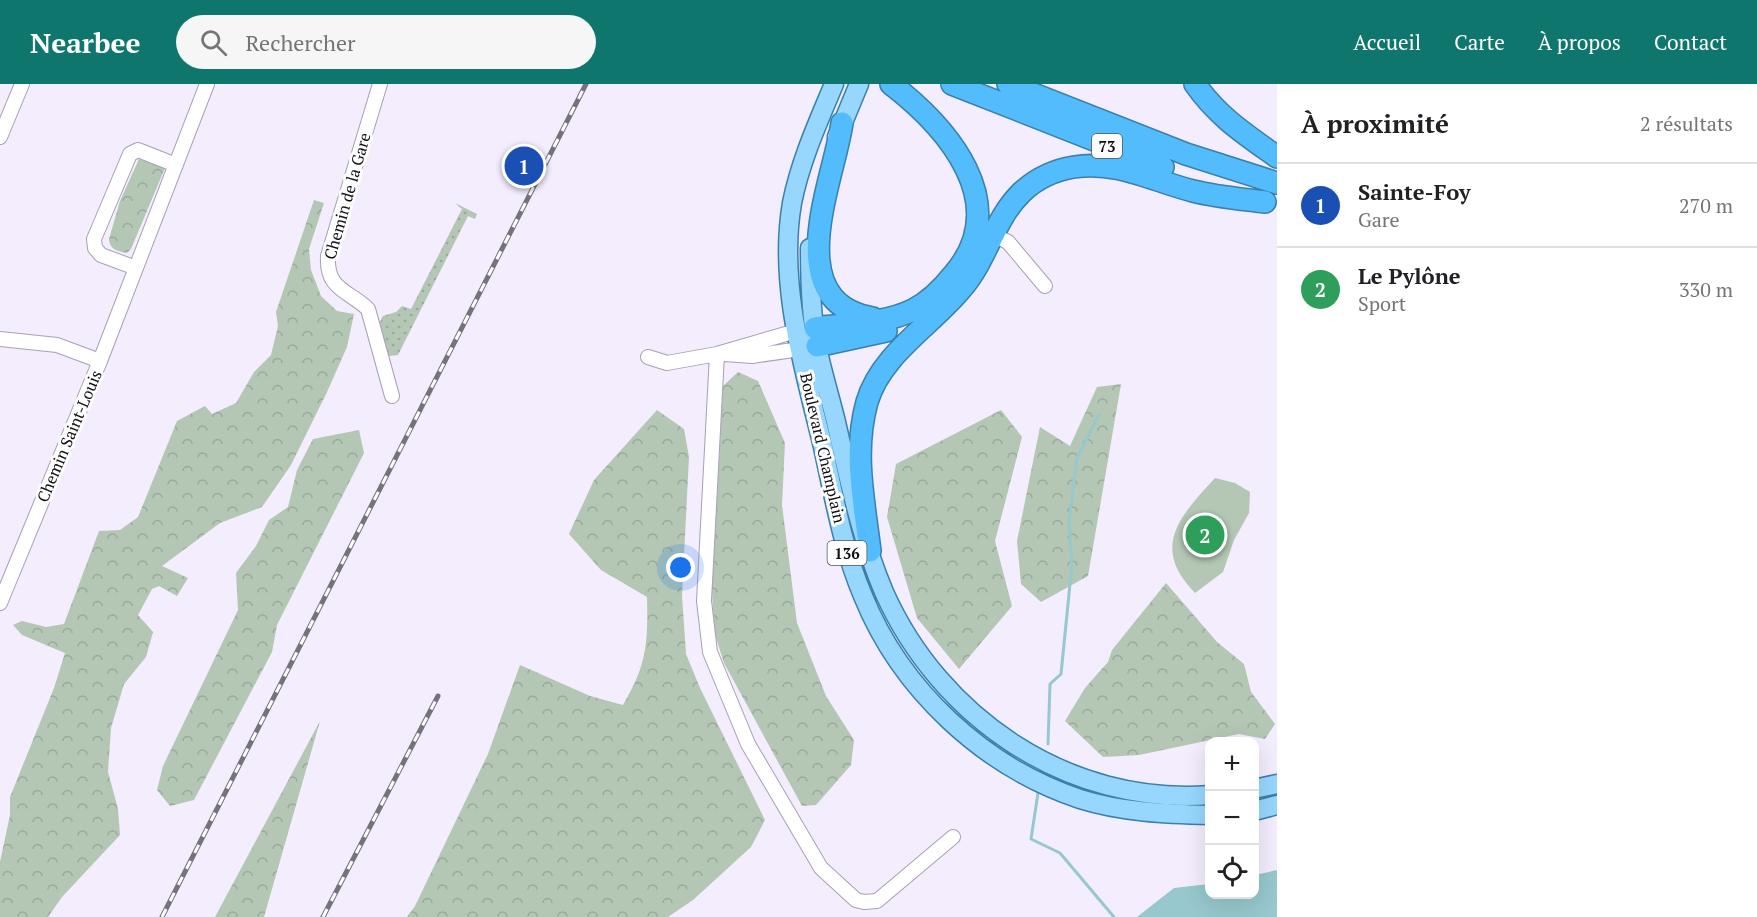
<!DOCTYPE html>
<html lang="fr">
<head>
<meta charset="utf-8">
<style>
  body { margin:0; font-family:"PT Serif",serif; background:#f6f6f6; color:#202124 }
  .controls { position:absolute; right:18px; bottom:18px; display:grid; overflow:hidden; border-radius:12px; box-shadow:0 6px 24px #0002 }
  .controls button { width:54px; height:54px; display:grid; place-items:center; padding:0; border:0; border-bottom:2px solid #e0e0e0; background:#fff; color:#202124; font:30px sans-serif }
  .you { position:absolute; left:681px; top:484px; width:21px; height:21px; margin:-15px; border:4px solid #fff; border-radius:50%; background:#1a73e8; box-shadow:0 0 0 9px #1a73e833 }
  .badge { display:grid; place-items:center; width:39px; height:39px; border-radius:50%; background:#0f766e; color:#fff; font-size:20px; font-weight:700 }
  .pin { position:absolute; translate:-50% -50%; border:3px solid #fff; box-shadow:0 2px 6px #0006 }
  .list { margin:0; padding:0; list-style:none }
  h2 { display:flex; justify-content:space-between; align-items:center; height:78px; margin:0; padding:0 24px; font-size:26px }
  h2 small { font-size:20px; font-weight:400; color:#757577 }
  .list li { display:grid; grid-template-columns:39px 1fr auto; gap:18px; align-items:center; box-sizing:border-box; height:84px; padding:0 24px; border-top:2px solid #e0e0e0 }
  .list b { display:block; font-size:22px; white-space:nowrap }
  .list p { margin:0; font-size:20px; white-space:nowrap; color:#757577 }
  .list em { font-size:20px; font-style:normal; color:#757577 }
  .icon { flex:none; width:33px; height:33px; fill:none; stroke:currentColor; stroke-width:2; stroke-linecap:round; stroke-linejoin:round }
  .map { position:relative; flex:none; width:1277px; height:833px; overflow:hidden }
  header { display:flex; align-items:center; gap:36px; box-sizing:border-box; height:84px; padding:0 30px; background:#0f766e; color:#fff }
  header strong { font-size:28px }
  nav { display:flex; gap:33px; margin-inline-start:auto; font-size:21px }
  .search { width:420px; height:54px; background:#f6f6f6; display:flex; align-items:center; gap:15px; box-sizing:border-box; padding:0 21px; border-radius:33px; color:#757577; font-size:22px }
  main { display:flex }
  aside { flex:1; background:#fff }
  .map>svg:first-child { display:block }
</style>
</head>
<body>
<header>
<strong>Nearbee</strong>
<div class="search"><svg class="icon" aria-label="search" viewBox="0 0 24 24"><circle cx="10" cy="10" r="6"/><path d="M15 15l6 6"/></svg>Rechercher</div>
<nav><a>Accueil</a><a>Carte</a><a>À propos</a><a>Contact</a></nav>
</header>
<main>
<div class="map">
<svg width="1277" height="833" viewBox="0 0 1277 833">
  <defs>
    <pattern id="grass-dots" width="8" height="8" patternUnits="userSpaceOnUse" patternTransform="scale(1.5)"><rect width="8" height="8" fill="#b3c7b4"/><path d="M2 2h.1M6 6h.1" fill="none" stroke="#99aa9a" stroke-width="1.8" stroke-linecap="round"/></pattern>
    <pattern id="forest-crowns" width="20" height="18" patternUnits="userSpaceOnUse" patternTransform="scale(1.5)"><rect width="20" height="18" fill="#b3c7b4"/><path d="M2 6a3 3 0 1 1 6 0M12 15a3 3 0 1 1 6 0" fill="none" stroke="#99aa9a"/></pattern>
  </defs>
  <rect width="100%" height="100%" fill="#f3edfd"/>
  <path fill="url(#grass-dots)" d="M455 119 477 130 475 135 468 132 398 271 389 272C382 262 375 243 383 232L396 228 402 222 411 225 462 125Z"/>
  <path fill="url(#forest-crowns)" d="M139 75 165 84 131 165 127 169C117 167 110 166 109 155L120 117Z
    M314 116 324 119 309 165 311 186 321 212 337 227 354 230 347 263 327 308 291 381 262 423 220 439 162 482 188 494 177 512 159 502 152 505 138 531 153 548 146 573 124 600 111 644 108 688 118 725 120 751 62 813 48 833H0V778L10 731V713L54 604 65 569 22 551 13 541 22 537 46 543 64 540 99 447 120 446 138 433 177 337 205 322 212 330 236 319 254 288 271 271 278 242 276 228Z
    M738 288 758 297 785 359 782 421 797 539 826 612 854 656 851 681 816 721 802 722 724 579 714 547 712 505 723 302Z
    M1121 300 1088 492 1041 518 1021 500 1017 457 1040 343 1070 362 1097 303Z
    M657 326 684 345 689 373 682 512 686 570 700 604 765 736 751 763 693 816 668 833H407L415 822 488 670 520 581 590 612 623 621C647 581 648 559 647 513L601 486 569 450 594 396Z
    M1001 326 1022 353 995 457 1012 522 959 585 917 534 887 433 896 380Z
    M359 346 364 369 277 541 272 568 194 716 170 722 157 706 163 682 238 526 236 489 256 462 269 436 288 423 297 386 313 355Z
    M1166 499 1217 558 1244 580 1251 608 1275 640 1265 655 1239 650 1139 671 1103 673 1065 637 1085 604 1108 578 1112 566Z
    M320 637 264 833H215Z"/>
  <path fill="#b3c7b4" d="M1215 394 1235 399 1250 408 1249 429 1234 456 1223 488 1195 509C1150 463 1180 432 1215 394Z"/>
  <path fill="#96c8cd" d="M1277 786V833H1137L1174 804 1209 800 1210 810H1254L1255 791Z"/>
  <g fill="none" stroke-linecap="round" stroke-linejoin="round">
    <path stroke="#96c8cd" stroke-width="3" d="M1048 660 1050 600 1061 590 1072 480 1069 438 1077 374 1099 331
      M1038 709 1031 755 1060 769 1114 833"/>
    <defs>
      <path id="minor" d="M380 0 328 172C326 206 348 206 368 225L392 312
        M0 53 22 0
        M986 147 1008 158 1045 202
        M136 184 101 171 95 164 94 155 130 70 138 66 176 81
        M0 255 57 261 100 277
        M717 270 704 517 710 568 748 660 821 784 856 816 864 818 877 817 953 753
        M725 270 752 272 800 265
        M648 273 667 279 717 270 796 247
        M0 519 100 277 207 0"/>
      <path id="major" d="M834 0C818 38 800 78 792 119 778 200 804 284 823 363 834 413 843 465 863 512 901 606 984 683 1080 715 1121 728 1166 730 1210 731
        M837 53 859 0
        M810 164C810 196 811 231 817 263 822 288 830 313 836 338 849 395 861 454 884 508 940 634 1069 722 1210 711
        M1254 705 1277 700
        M1254 727 1277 721"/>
      <path id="highway" d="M952 0 1163 83
        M1008 0 1186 70 1277 99
        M1195 0C1218 33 1245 50 1277 73
        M842 39C834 96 778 218 873 234
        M815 244C846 240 885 240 913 226 929 218 943 204 954 190 1014 120 948 44 891 0
        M817 262 886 247
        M870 467C864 417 853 368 867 318 881 270 932 241 962 204 987 175 994 135 1022 108 1036 95 1055 86 1074 83 1117 76 1153 97 1193 107 1217 113 1242 115 1265 118"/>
    </defs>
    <use href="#minor" stroke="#a7a0b3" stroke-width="16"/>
    <use href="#major" stroke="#3b7fab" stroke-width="21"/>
    <use href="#highway" stroke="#3b7fab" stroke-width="24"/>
    <use href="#minor" stroke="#fff" stroke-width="14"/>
    <use href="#major" stroke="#97d7fd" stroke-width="18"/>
    <use href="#highway" stroke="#52bcfc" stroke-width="21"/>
    <defs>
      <path id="rail" d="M162 833 586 0
        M323 833 438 612"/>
    </defs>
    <use href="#rail" stroke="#76727d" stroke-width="5"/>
    <use href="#rail" stroke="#fdfdfd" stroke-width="3" stroke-dasharray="9" stroke-linecap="butt"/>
  </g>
  <g text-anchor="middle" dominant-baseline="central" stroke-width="6" stroke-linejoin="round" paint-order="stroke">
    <g fill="#fdfdfd" stroke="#57555a" stroke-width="1.5">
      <rect x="1092" y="50" width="30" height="24" rx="4.5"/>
      <rect x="827.5" y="457" width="39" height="24" rx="4.5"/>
    </g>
    <g font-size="15" font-weight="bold" fill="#100d14">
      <text x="1107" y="62">73</text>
      <text x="847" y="469">136</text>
    </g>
    <g font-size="16" fill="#100d14" stroke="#fdfdfd">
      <text transform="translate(347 112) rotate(-74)">Chemin de la Gare</text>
      <text transform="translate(69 352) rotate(-67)">Chemin Saint-Louis</text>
      <text transform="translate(823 364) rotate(77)">Boulevard Champlain</text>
    </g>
  </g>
</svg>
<div class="controls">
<button>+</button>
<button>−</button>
<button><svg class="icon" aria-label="locate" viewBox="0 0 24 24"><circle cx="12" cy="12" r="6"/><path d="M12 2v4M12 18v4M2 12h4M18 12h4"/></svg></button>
</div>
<div class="you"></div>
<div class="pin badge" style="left:524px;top:82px;background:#1a4fb4">1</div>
<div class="pin badge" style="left:1205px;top:451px;background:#2e9e5b">2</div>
</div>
<aside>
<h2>À proximité<small>2 résultats</small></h2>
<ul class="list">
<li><span class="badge" style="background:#1a4fb4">1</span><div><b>Sainte-Foy</b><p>Gare</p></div><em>270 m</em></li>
<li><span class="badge" style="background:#2e9e5b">2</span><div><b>Le Pylône</b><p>Sport</p></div><em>330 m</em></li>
</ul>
</aside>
</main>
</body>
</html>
